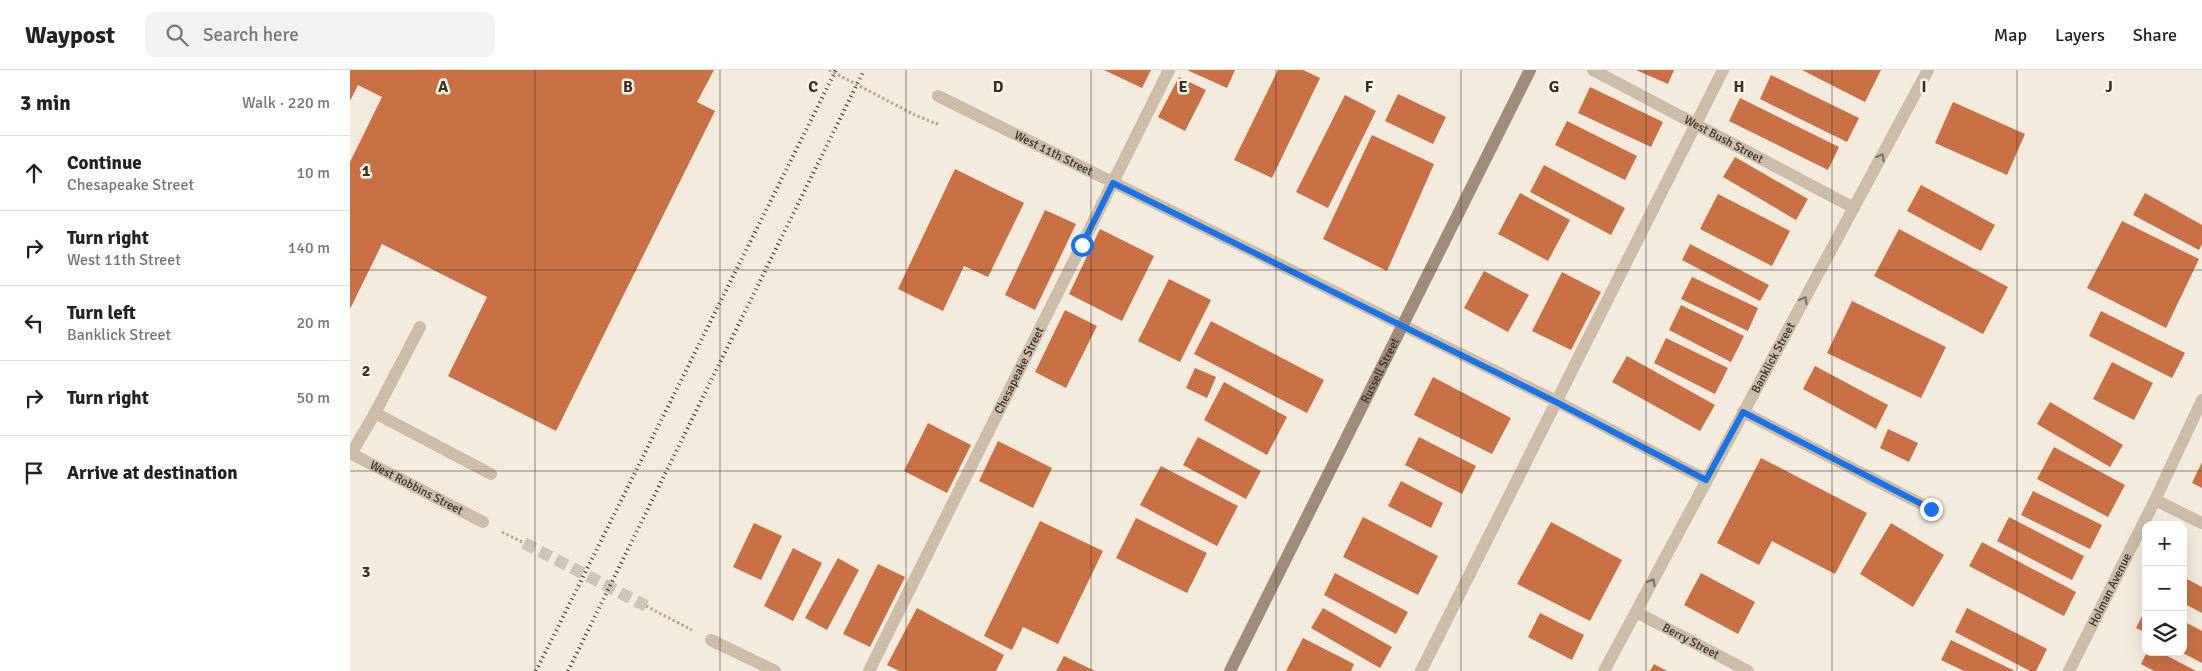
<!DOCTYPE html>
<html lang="en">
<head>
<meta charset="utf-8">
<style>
  body { margin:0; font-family:Signika,sans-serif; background:#f2f2f2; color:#222 }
  .controls { position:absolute; right:15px; bottom:15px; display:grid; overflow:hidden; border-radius:10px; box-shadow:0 5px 20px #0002 }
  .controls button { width:45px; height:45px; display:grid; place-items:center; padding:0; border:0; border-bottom:1px solid #e0e0e0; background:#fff; color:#222; font:25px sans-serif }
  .stop { position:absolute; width:15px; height:15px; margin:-11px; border:4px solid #1a73e8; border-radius:50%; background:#fff }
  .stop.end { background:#1a73e8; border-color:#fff; box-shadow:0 1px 5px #0008 }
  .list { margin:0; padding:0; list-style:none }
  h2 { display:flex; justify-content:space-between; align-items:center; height:65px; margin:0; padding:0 20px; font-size:21px }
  h2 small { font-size:16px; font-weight:400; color:#767676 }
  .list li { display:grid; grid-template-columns:32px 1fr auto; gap:15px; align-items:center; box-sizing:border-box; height:75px; padding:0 20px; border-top:1px solid #e0e0e0 }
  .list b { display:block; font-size:19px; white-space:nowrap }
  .list p { margin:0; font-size:16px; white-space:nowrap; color:#767676 }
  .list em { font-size:16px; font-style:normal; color:#767676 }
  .icon { flex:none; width:28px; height:28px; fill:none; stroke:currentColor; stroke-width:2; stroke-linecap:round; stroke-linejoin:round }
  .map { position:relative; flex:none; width:1852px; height:601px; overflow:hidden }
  header { display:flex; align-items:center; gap:30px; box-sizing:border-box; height:70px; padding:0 25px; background:#fff; border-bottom:1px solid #e0e0e0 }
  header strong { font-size:24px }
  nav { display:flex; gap:28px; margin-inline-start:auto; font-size:18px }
  .search { width:350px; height:45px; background:#f2f2f2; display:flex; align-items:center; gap:12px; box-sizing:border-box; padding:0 18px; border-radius:10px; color:#767676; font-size:19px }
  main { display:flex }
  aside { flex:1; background:#fff }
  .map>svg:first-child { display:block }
</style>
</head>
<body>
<header>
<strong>Waypost</strong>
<div class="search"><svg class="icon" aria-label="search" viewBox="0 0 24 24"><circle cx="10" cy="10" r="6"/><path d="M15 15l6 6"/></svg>Search here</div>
<nav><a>Map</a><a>Layers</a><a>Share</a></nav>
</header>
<main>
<aside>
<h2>3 min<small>Walk · 220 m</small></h2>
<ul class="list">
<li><svg class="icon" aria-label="ahead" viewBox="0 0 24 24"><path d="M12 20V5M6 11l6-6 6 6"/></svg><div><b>Continue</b><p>Chesapeake Street</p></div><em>10 m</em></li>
<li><svg class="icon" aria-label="right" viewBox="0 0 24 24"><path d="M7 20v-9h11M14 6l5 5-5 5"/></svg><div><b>Turn right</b><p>West 11th Street</p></div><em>140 m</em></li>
<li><svg class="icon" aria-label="left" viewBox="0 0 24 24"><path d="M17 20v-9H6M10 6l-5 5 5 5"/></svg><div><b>Turn left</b><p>Banklick Street</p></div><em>20 m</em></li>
<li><svg class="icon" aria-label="right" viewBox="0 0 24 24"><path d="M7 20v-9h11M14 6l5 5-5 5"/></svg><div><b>Turn right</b></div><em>50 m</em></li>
<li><svg class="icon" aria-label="arrive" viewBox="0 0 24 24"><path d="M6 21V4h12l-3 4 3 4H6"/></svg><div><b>Arrive at destination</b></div></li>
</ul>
</aside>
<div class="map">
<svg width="1852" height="601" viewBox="0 0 1852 601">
  <rect width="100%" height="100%" fill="#f3ebdd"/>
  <path fill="#c97145" d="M0 0H364L347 32 365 41 206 361 98 306 137 227 32 174 0 239V92L32 27 8 15 0 31Z
    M754 0H801L792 18Z
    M837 0H885L877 18Z
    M928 0H953L970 8 922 108 884 90Z
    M1286 0H1324L1318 14Z
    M1452 0H1531L1515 32Z
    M1421 5 1509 48 1497 72 1410 29Z
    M829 7 856 20 835 61 808 47Z
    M1240 17 1313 52 1301 77 1228 43Z
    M1048 24 1096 47 1083 74 1035 51Z
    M995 25 1026 41 978 138 946 122Z
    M1390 28 1489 77 1478 100 1379 51Z
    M1603 32 1675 64 1657 105 1585 73Z
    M1217 51 1287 86 1275 110 1205 75Z
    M1022 65 1084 94 1037 201 973 169Z
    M1385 87 1458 129 1446 150 1373 107Z
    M1194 95 1275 138 1261 165 1180 122Z
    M605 99 674 133 638 207 614 196 593 241 548 219Z
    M1571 115 1645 155 1631 181 1557 141Z
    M1170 123 1220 150 1198 191 1148 164Z
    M1795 123 1852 155V174L1849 180 1783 145Z
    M1368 124 1440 161 1422 196 1350 159Z
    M695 140 726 154 685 240 655 225Z
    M1772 151 1849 189 1816 258 1737 218Z
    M750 159 804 186 772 251 719 224Z
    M1549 159 1658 217 1633 264 1524 206Z
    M1340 174 1419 215 1410 231 1332 190Z
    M1134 201 1179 225 1158 262 1114 238Z
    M1212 202 1251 222 1221 280 1182 261Z
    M1342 207 1408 238 1398 261 1331 229Z
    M819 209 861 230 830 292 788 271Z
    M1502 231 1596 277 1571 328 1477 283Z
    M1331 235 1394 266 1381 292 1319 260Z
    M715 240 747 256 716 318 685 302Z
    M1751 241 1835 283 1822 308 1739 266Z
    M861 251 974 310 957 343 844 284Z
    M1316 268 1378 298 1365 324 1304 293Z
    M1277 286 1365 335 1350 361 1262 312Z
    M1762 292 1803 313 1784 350 1743 329Z
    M1465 296 1538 335 1526 359 1453 319Z
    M845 298 866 307 857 328 836 318Z
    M1083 307 1161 348 1142 384 1064 345Z
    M874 312 937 347 917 385 854 350Z
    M1700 332 1773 375 1760 397 1687 354Z
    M578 353 621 375 597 423 554 401Z
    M1538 359 1568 373 1559 392 1530 378Z
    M848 367 911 401 896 429 833 395Z
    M1069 367 1126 396 1112 424 1055 395Z
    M648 371 702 398 683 438 629 411Z
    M1704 377 1775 415 1758 447 1687 409Z
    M1411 388 1517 443 1485 504 1422 471 1409 495 1367 473Z
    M1852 392V418L1842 413Z
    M811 396 888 436 867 476 790 435Z
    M1051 411 1093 433 1081 458 1038 436Z
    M1683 421 1752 455 1740 479 1671 445Z
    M1013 447 1088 486 1068 525 993 487Z
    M1659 447 1734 486 1722 510 1647 471Z
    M786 448 857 483 837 523 766 488Z
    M690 451 753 481 708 574 673 557 662 580 634 566Z
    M1201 452 1272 490 1240 551 1167 514Z
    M404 453 432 466 411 510 383 497Z
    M1541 453 1594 485 1563 537 1510 504Z
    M1632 472 1726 522 1714 546 1619 496Z
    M443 478 472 493 443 551 414 536Z
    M488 488 509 500 477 560 455 548Z
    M528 494 555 507 520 577 493 564Z
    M985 503 1058 542 1046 564 974 525Z
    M1351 503 1405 532 1388 564 1334 535Z
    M1833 507 1852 517V543L1833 533Z
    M567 538 654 585 646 601H549L537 595Z
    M973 538 1042 577 1030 598 961 558Z
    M1617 538 1697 579 1686 601H1680L1605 562Z
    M1796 538V563L1786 558Z
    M1190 543 1234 565 1222 590 1178 567Z
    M1833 551 1852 561V593L1833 583Z
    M953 568 1004 594 1001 601H936Z
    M1601 570 1665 601H1614L1591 590Z
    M1797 582H1810L1846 601H1804L1791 594Z
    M714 586 745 601H706Z
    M1304 594 1317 601H1300Z"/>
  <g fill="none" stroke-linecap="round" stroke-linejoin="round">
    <path stroke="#cec5b9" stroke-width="12" stroke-dasharray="12 6" stroke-linecap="butt" d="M174 473 296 536"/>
    <path stroke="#b8a693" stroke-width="3" stroke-dasharray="2.5 2.5" stroke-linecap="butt" d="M563 44 586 54 590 52
      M152 462 174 473
      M296 536 342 560"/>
    <g stroke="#ccbca8" stroke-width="12">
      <path id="s1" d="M1243 0 1504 138"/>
      <path d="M1393 342 1581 439"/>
      <path d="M25 343 70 257"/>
      <path d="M1 384 25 343 141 404"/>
      <path id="s2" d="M519 601 819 0"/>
      <path d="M1071 601 1373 0"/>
    </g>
    <g stroke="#ccbca8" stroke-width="12">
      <path id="s3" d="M588 26 1206 331 1356 410"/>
      <path id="s4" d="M0 383 133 452"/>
      <path d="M1805 430 1852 453"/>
      <path id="s5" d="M1286 542 1398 601"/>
      <path d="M361 570 425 601"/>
      <path id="s6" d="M1254 601 1578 0"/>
      <path id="s7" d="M1719 601 1805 430 1852 330"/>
    </g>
    <path stroke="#a08b7a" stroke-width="12" id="s8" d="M880 601 1180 0"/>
    <path stroke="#392f29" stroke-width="4" stroke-dasharray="1 4" stroke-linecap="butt" d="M186 601 486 0
      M218 601 514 0"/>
    <path stroke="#b8a693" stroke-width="3" stroke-dasharray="2.5 2.5" stroke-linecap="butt" d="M479 0 563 44"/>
  </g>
  <defs><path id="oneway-chevron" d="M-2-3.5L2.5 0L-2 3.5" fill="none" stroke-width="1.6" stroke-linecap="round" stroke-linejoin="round" transform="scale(1.25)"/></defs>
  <g stroke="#7b6e62">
    <use href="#oneway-chevron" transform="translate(1531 87) rotate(-62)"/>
    <use href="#oneway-chevron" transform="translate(1454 230) rotate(-61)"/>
    <use href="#oneway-chevron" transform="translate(1302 512) rotate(-62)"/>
  </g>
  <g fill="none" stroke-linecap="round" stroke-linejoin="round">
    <path stroke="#1a73e8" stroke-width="6" d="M732 175 763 113 1206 332 1356 410 1393 342 1581 439"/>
  </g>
  <path fill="none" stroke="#392f29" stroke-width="1" stroke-opacity="0.55" d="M185 0V601M370 0V601M556 0V601M741 0V601M926 0V601M1111 0V601M1296 0V601M1482 0V601M1667 0V601M0 200H1852M0 401H1852"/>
  <g text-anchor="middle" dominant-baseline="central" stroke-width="5" stroke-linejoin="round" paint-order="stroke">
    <g font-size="12" fill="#392f29" stroke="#faf4ea">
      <text stroke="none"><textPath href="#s1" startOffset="148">West Bush Street</textPath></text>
      <text stroke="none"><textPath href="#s3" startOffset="129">West 11th Street</textPath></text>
      <text stroke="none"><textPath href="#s6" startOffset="356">Banklick Street</textPath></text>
      <text stroke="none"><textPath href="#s8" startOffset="336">Russell Street</textPath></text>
      <text stroke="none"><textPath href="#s2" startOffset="336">Chesapeake Street</textPath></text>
      <text stroke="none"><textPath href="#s4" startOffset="75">West Robbins Street</textPath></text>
      <text stroke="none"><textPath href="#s7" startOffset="91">Holman Avenue</textPath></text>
      <text stroke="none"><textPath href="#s5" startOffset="62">Berry Street</textPath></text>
    </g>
  </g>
  <g font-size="16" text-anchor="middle" font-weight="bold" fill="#392f29" stroke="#faf4ea" stroke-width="5" stroke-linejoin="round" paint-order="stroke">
    <text x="93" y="22">A</text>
    <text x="278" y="22">B</text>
    <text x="463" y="22">C</text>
    <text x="648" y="22">D</text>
    <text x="833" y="22">E</text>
    <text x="1019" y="22">F</text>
    <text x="1204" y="22">G</text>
    <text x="1389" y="22">H</text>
    <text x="1574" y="22">I</text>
    <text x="1759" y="22">J</text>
    <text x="16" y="106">1</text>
    <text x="16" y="306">2</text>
    <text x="16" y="507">3</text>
  </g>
</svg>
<div class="controls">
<button>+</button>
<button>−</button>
<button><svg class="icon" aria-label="layers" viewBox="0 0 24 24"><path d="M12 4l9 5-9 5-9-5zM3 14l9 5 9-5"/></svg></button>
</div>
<div class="stop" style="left:732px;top:175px"></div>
<div class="stop end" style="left:1581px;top:439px"></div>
</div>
</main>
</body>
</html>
